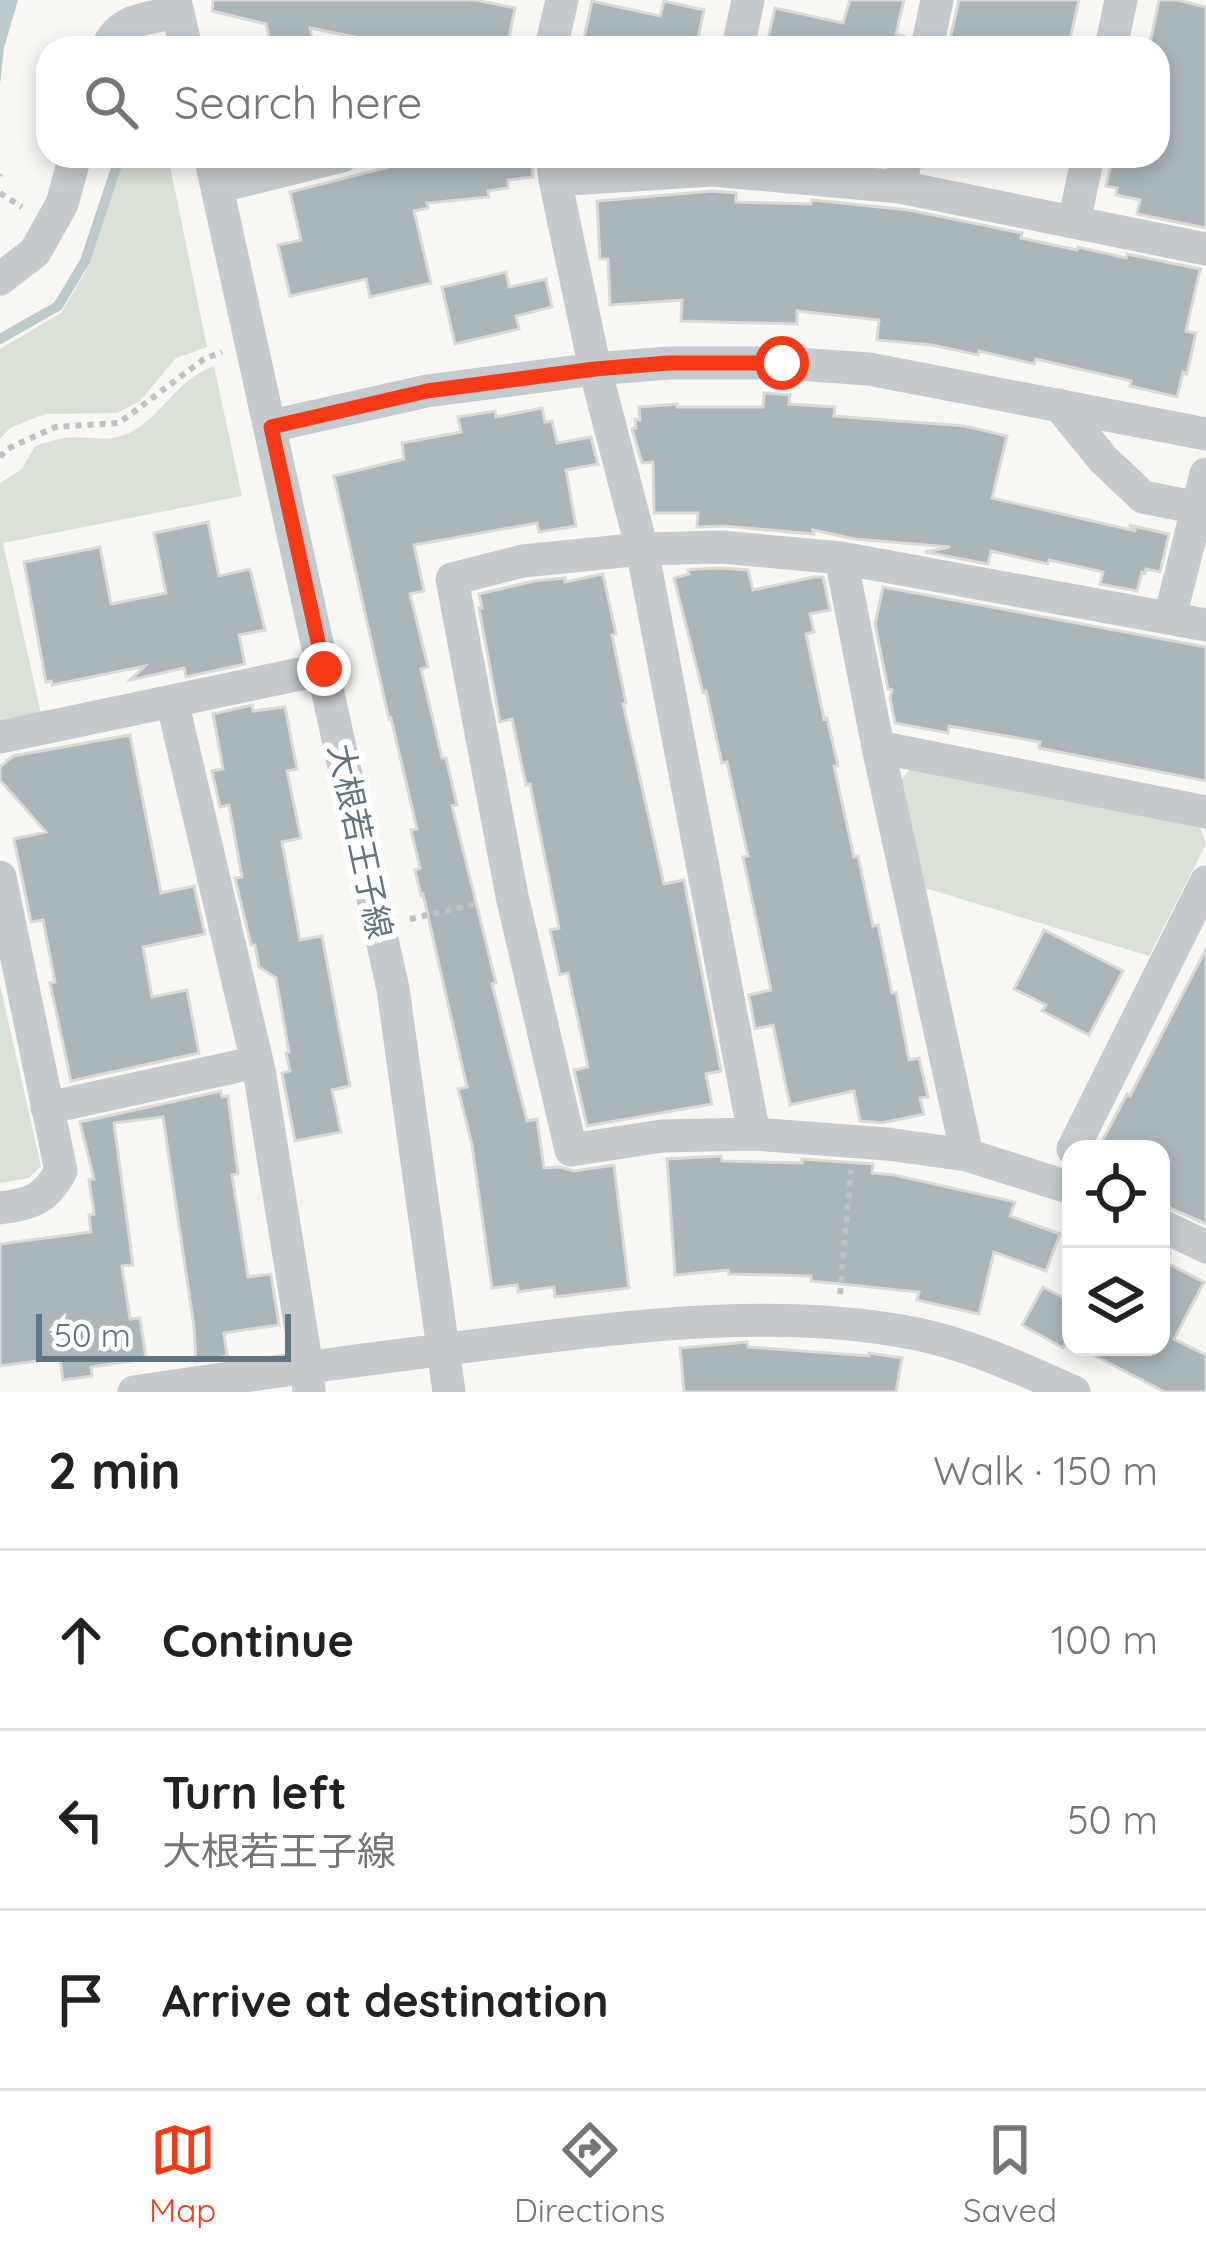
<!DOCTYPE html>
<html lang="en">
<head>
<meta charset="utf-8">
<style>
  body { margin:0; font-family:Quicksand,"Noto Sans JP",sans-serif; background:#f6f6f6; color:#222 }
  .controls { position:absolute; right:36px; bottom:36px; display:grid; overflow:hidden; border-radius:24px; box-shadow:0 6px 18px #0003 }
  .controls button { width:108px; height:108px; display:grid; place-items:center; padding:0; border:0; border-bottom:3px solid #e0e0e0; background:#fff; color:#222; font:60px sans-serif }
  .scale { position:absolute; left:36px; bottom:30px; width:255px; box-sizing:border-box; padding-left:12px; border:6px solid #5f7682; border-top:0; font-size:33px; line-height:42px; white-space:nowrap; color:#5f7682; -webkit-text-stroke:9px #fff; paint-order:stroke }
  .stop { position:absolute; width:36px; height:36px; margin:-27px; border:9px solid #f63916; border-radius:50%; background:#fff }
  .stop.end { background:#f63916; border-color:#fff; box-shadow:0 3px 12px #0008 }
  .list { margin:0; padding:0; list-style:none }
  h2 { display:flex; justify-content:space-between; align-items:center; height:156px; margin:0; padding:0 48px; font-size:51px }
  h2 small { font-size:39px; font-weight:400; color:#767676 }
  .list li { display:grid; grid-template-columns:78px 1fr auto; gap:36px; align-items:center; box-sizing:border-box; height:180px; padding:0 48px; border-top:3px solid #e0e0e0 }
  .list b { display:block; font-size:45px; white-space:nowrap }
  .list p { margin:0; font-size:39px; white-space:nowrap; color:#767676 }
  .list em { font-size:39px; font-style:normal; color:#767676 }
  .icon { flex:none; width:66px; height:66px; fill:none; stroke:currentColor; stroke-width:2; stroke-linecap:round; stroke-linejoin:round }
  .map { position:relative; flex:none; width:1206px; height:1392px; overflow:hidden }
  .search { position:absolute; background:#fff; box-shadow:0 6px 18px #0003; left:36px; right:36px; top:36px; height:132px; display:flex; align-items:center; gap:30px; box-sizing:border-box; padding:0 42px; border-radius:36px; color:#767676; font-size:45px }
  .sheet { height:696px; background:#fff }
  nav { display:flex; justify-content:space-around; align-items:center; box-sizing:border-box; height:168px; border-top:3px solid #e0e0e0; background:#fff; font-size:33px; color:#767676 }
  nav a { display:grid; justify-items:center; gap:6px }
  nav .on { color:#f63916 }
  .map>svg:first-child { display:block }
</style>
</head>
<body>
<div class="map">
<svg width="1206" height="1392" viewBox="0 0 1206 1392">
  <rect width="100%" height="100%" fill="#f8f7f4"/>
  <path fill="#d9e0d5" d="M125 156H168L207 347 176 358 140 401 117 413 45 414 10 428 0 439V349L61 313 86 271Z
    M214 366 242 496 3 543 42 718 0 728V483L22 469 35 446C44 443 54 440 63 438 86 435 109 444 131 432 165 414 173 382 214 366Z
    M911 768 1200 827 1206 844 1149 956 925 888 900 781Z
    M0 985 41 1166 29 1178 0 1183Z"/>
  <path fill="#bacacd" d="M0 0H18L4 48 0 84Z"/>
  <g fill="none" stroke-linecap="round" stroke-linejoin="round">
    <path stroke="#bacacd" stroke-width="10" d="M0 339 58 306 85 261 120 156"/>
  </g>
  <path fill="#aab6ba" stroke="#d9d9d7" stroke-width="3" d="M213 0H476L515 8 507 48H410L310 28 314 48H271L266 24 212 11Z
    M850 0H904L896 34 904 36 902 48H766L775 8 843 23Z
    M959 0H1079L1068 48H948Z
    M1159 0H1177L1206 7V228L1137 214 1140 200 1116 195 1117 188 1106 186 1113 156H1158V48H1149Z
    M592 1 660 16 664 1 704 10 696 48H655L628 42 627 48H582Z
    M432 156H531L533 177 508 180V188L488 191 489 197 427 203 428 208 414 211 431 283 370 297 366 279 290 296 278 245 301 240 290 192Z
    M712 191 736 193V202L811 204 812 200 909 210 1022 233 1021 238 1077 250 1078 247 1126 258 1127 254 1200 269 1186 331 1196 333 1187 374 1183 372 1177 397 1130 386 1131 381 1036 359 1034 364 979 351 978 355 932 345 877 340 879 320 797 311V324L681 321 682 300 610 305 608 259H600L597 201Z
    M506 272 509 287 546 279 552 307 516 316 519 329 455 344 442 287Z
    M764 393 790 395 789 404 835 407 834 416 965 426 1007 436 992 498 1136 531 1129 525 1169 534 1160 572 1146 569 1145 573 1142 572 1137 591 1100 584 1103 572 1049 560 1048 564 991 551 988 564 925 552 950 547 855 539 813 530 814 534 724 526 697 527 698 513H654L653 462 642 463 632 429 636 428 635 419 640 420 639 407 677 404V407H763Z
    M542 408 545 422 552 421 557 443 591 437 598 464 566 470 576 526 539 532 537 523 414 545 424 591 410 594 428 667 421 669 442 758H446L457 805 452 806 496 983 492 984 527 1121 537 1119 544 1168 560 1167 574 1171 614 1165 629 1288 555 1297 554 1287 518 1292 517 1285 492 1288 472 1145 458 1089 467 1087 423 894 421 895 415 870 420 868 411 830 417 829 391 718 389 719 334 476 404 459 402 443 461 432 458 417 495 411 496 417Z
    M208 522 219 576 250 569 265 630 239 635 245 664 186 677 184 668 130 680 145 666 52 685 51 681 46 682 24 562 100 547 111 604 166 593 154 533Z
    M721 568 748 570 753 590 814 577H823L830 610 810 614 814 632 806 634 824 719 827 718 838 766H834L854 857 858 856 873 926 878 925 892 993 896 992 909 1060 919 1058 928 1097 920 1098 924 1114 882 1123 860 1121 854 1091 790 1105 773 1025 755 1029 749 995 771 990 743 857 748 856 727 762 722 763 706 691 703 692 674 578 689 574 688 570 696 569Z
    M603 574 616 634 612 635 626 703 623 704 664 884 684 880 721 1071 706 1074 712 1104 587 1126 574 1070 588 1067 568 973 560 975 550 930 559 928 530 784 526 785 512 719 500 722 479 608H482L479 594 534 581 565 578V582Z
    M883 587 1206 647V781L1039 748 1040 742 949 726 948 733 895 723 890 698 892 690 888 689 875 624Z
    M252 705 253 711 285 707 297 769 287 771 301 838 282 842 300 940 322 936 350 1086 332 1090 341 1132 295 1141 282 1073 290 1071 286 1053 289 1052 276 978 259 967 255 945H251L235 878 242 877 229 805 220 807 212 771 223 769 213 714Z
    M130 735 161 893 194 886 205 934 143 947 152 997 187 990 199 1053 71 1081 50 983 55 982 43 920 31 922 14 839 46 832 0 780V767L13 756Z
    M1044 930 1123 971 1089 1035 1042 1011 1046 1005 1014 989Z
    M1206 949V1224L1161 1204V1149H1098L1127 1094 1130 1096Z
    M221 1091 222 1097 228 1096 238 1174 232 1175 248 1277 271 1274 279 1325 224 1333 227 1356 196 1361 194 1327 163 1117 114 1123 133 1265 122 1266 130 1319 140 1318 146 1359 91 1367 92 1376 63 1380 60 1358 0 1366V1244L91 1232 89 1215 94 1214 89 1180 94 1179 80 1122Z
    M721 1156 722 1161 802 1163V1159L873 1164 872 1173 894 1175 1015 1202 1010 1216 1060 1234 1046 1271 994 1252 979 1314 917 1300 919 1292 811 1281V1276L729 1274 728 1270 675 1275 667 1159Z
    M1161 1248 1170 1253 1165 1262 1204 1282 1174 1339 1206 1355V1392H1165L1078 1347H1161Z
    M1043 1287 1071 1302V1333L1063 1348 1022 1325Z
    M747 1342 748 1347 869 1356V1353L902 1358 896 1392H684L680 1348Z"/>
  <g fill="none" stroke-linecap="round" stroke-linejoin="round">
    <path stroke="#bec2c3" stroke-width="6" stroke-dasharray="6 6" stroke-linecap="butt" d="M0 175 1 174
      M0 193 22 207
      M0 457 7 449 55 427 119 423 204 359 222 352
      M410 919 479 903
      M840 1294 851 1170"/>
    <path stroke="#c4cacd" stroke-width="33" d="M175 0 186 48
      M107 48C121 17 148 19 178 12
      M551 48 562 0
      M738 48 748 0
      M927 48 937 0
      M1111 48 1121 0
      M210 156 393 989 449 1392
      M552 156 555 180 595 369 642 549 754 1134
      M555 180 712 170 900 187 1206 249
      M217 187 342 156
      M900 187 906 156
      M1074 222 1088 156
      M0 279 35 252 62 204 75 156
      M1059 405 1103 459 1143 497 1198 508
      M271 426 427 391 595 369 668 363H782L869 369 1206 434
      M841 558 878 747 967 1155
      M1170 617 1206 474
      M172 701 259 1070 307 1367 309 1392
      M0 737 324 669
      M878 747 1206 812
      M0 877 61 1171C45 1200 31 1204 0 1208
      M47 1108 257 1062
      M1073 1149 1206 882
      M1071 1188 967 1155 887 1144 754 1134 662 1136 571 1150 512 896 452 579 523 561 642 549 722 547 841 558 1206 625
      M1161 1225 1206 1247
      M134 1392C254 1374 375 1358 495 1343 632 1326 775 1307 912 1333 969 1344 1022 1369 1074 1392"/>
  </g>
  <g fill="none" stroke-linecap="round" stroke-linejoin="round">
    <path stroke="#f63916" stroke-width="15" d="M324 669 271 427 427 391 595 369 668 363H782"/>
  </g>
  <g text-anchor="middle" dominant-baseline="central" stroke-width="12" stroke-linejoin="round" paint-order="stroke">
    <g font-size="33" fill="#5f7682" stroke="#fff">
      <text transform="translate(361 841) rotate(78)">大根若王子線</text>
    </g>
  </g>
</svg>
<div class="controls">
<button><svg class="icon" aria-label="locate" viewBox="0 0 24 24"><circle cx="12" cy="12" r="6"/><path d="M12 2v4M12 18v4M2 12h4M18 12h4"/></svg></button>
<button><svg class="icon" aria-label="layers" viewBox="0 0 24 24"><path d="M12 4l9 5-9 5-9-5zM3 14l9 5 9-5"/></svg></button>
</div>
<div class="scale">50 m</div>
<div class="stop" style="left:782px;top:363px"></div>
<div class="stop end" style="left:324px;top:669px"></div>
<div class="search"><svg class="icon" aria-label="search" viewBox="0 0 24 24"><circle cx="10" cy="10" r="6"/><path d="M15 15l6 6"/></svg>Search here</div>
</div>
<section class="sheet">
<h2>2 min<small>Walk · 150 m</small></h2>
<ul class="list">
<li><svg class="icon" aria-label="ahead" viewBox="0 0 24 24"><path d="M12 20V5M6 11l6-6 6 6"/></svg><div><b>Continue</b></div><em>100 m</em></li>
<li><svg class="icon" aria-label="left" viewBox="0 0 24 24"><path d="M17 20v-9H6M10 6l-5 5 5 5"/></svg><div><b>Turn left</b><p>大根若王子線</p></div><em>50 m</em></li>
<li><svg class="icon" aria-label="arrive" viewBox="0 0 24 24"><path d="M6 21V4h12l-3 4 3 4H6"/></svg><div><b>Arrive at destination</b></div></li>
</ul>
</section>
<nav>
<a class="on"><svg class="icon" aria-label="map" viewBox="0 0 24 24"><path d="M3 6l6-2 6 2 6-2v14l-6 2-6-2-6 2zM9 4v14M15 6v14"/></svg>Map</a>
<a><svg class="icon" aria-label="directions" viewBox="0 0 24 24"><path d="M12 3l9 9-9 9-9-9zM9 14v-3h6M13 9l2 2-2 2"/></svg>Directions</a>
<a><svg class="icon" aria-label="saved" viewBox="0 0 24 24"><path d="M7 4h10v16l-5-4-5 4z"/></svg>Saved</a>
</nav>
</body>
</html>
